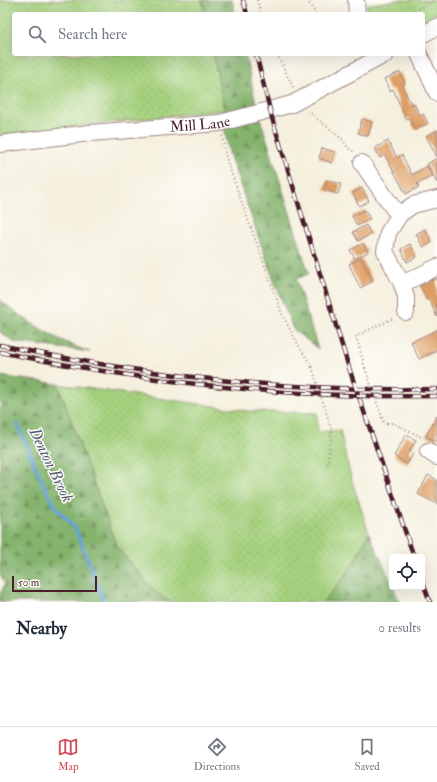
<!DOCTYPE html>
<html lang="en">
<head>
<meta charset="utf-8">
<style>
  body { margin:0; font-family:"IM FELL Double Pica",serif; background:#f2f2f3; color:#1f2937 }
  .controls { position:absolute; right:12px; bottom:12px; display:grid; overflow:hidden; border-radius:4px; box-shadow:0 4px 16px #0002 }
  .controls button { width:36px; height:36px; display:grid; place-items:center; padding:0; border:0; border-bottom:1px solid #e0e1e3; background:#fff; color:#1f2937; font:20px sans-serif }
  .scale { position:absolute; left:12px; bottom:10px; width:85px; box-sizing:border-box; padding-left:4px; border:2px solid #4a1f2b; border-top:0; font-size:11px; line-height:14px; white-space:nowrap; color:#4a1f2b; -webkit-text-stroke:3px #fdfcf7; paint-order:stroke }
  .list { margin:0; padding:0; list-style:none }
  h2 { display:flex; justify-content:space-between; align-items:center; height:52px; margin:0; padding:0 16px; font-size:17px }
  h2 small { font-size:13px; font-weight:400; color:#747a83 }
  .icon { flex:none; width:22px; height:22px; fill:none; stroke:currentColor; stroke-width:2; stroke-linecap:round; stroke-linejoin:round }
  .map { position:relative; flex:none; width:437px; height:602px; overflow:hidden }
  .search { position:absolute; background:#fff; box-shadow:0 4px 16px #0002; left:12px; right:12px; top:12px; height:44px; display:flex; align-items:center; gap:10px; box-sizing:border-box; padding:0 14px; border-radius:4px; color:#747a83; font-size:15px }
  .sheet { height:124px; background:#fff }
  nav { display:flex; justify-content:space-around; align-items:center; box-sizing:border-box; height:56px; border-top:1px solid #e0e1e3; background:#fff; font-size:11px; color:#747a83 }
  nav a { display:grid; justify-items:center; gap:2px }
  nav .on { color:#d1495b }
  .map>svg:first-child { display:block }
</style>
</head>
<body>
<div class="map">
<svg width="437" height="602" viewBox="0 0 437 602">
  <defs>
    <pattern id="grass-dots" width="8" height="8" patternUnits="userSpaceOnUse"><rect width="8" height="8" fill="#a5d17e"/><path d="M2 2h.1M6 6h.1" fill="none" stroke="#90b36d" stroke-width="1.8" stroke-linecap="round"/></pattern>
    <pattern id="forest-firs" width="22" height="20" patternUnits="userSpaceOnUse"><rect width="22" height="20" fill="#84b36d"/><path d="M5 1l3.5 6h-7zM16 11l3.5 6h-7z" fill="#6e915a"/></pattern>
    <pattern id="park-tufts" width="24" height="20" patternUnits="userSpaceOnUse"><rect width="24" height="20" fill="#a5d17e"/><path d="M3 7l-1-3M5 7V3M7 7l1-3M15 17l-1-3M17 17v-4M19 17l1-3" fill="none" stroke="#90b36d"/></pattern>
  </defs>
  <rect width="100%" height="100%" fill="#fdfcf7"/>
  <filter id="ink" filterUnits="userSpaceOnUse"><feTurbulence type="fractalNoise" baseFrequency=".025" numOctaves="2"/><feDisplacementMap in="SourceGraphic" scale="8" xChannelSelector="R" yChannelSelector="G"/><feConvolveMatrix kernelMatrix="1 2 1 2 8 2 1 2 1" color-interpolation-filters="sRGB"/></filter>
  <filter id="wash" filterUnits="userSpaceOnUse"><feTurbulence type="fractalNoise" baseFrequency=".012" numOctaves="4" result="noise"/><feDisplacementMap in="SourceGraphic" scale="16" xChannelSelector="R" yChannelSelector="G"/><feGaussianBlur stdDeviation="0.9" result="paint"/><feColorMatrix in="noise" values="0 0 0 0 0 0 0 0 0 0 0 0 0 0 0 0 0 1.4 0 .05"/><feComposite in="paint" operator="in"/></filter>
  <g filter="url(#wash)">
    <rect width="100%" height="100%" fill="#f5f0de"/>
    <path fill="url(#grass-dots)" stroke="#787854" d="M0 0H202L205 14H14V54H213L225 110 0 135Z
      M58 384 249 411 317 413 318 432 340 430 351 478 369 533 351 568 323 602H170L154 591 117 547Z"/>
    <path fill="url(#forest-firs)" stroke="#67694c" d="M202 0H232L235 14H205Z
      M213 54H245L257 108 226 116Z
      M260 118 309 274 296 279 318 349 293 329 273 278 230 156 224 127Z
      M0 300C28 322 57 341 90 352L14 342 0 332Z
      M0 376 58 384 117 547 154 591 170 602H0V594L5 584 0 574Z
      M369 533 400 602H323L351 568Z"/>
    <path fill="url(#park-tufts)" stroke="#787854" d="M395 0H437V13L423 21V14H369L367 5Z"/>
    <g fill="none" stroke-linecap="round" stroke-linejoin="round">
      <path stroke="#64a2d6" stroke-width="3.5" d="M17 423C29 450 39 479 54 504 60 514 70 520 76 530L104 602"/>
    </g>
    <g id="blocks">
      <path fill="#de9e63" d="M400 72 405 84 402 85 411 105 414 103 420 116 423 114 428 123 415 130 409 118 406 119 393 89 390 91 384 79Z
        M362 119 372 122 368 136 358 133Z
        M437 130V157L426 136Z
        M388 141 397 158 402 155 412 175 427 166 432 176 417 184 419 187 406 194 385 155 380 158 375 148Z
        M322 148 335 152 332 163 319 158Z
        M437 158V183L427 164Z
        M327 180 341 184 338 194 324 190Z
        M362 188 369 201 359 206 353 193Z
        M365 210 370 219 357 226 352 216Z
        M366 225 371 234 358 241 353 232Z
        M425 229 432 242 423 247 416 234Z
        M363 243 368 252 355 259 350 250Z
        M410 244 417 257 407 262 401 249Z
        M361 258 373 281 360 288 349 264Z
        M437 278V317L429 299 427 300 420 286Z
        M437 330V350L419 359 411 342Z
        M437 416V442L426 436Z
        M406 435 416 440 409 452 413 454 407 464 394 456Z
        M428 475 437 480V504L418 494Z"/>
    </g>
  </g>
  <g filter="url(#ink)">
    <use href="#blocks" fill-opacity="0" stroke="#a08884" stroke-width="1"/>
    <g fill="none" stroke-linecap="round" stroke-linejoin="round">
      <defs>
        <g id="minor">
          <path d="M356 0 357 14"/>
          <path d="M423 34 437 27"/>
          <path d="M419 54 437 93"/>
          <path id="s1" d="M0 144 90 133 220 123 292 104 386 54"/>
          <path d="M362 163 393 208 400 214"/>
          <path d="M402 284 437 267"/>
          <path d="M406 312V297L402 284 385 251 388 233 400 214 413 205 437 199"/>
          <path d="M428 451 437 457"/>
        </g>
      </defs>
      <use href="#minor" stroke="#a08884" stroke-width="18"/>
      <path stroke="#a08884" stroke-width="2" stroke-dasharray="1 3" stroke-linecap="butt" d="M257 0 261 14
        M307 0 316 14
        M407 14 436 0
        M277 54 294 89
        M308 111 343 140 348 148 355 152
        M222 136 227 161 282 314 300 348 312 367
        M365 368 356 336 394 318
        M387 423H393L420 436 422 439
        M327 468 332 431"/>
      <use href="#minor" stroke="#fff" stroke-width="16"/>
      <defs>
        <path id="rail" d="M243 0 247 14
          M256 54 272 118 349 368 414 557
          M0 345C144 376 290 392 437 389
          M0 352C144 382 290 399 437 396
          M422 580 430 602"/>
      </defs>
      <use href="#rail" stroke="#4a1f2b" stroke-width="4.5"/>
      <use href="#rail" stroke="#fdfcf7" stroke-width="3" stroke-dasharray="9" stroke-linecap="butt"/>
      <path stroke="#a08884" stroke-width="2" stroke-dasharray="1 3" stroke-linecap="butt" d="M312 367 332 431
        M365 368 384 423H387"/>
    </g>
  </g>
  <g text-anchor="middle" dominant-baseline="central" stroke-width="3" stroke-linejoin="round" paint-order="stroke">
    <g font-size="15" fill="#4a1f2b" stroke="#fdfcf7">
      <text stroke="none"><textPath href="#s1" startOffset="201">Mill Lane</textPath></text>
    </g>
    <g font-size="16" font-style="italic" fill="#565a78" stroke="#fdfcf7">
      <text transform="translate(51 465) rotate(64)">Denton Brook</text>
    </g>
  </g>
</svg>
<div class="controls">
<button><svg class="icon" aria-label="locate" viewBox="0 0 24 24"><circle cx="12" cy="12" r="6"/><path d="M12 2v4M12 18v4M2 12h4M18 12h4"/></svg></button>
</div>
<div class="scale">50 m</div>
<div class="search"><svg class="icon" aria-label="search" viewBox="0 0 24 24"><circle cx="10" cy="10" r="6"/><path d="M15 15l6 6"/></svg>Search here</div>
</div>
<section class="sheet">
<h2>Nearby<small>0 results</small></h2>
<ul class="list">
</ul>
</section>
<nav>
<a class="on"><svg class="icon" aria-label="map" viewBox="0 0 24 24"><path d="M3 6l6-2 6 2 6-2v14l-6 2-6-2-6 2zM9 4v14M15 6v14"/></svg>Map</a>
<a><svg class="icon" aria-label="directions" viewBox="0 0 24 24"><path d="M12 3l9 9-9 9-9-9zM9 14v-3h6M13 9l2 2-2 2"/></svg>Directions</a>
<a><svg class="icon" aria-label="saved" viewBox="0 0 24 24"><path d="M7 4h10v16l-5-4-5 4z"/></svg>Saved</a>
</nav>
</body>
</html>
